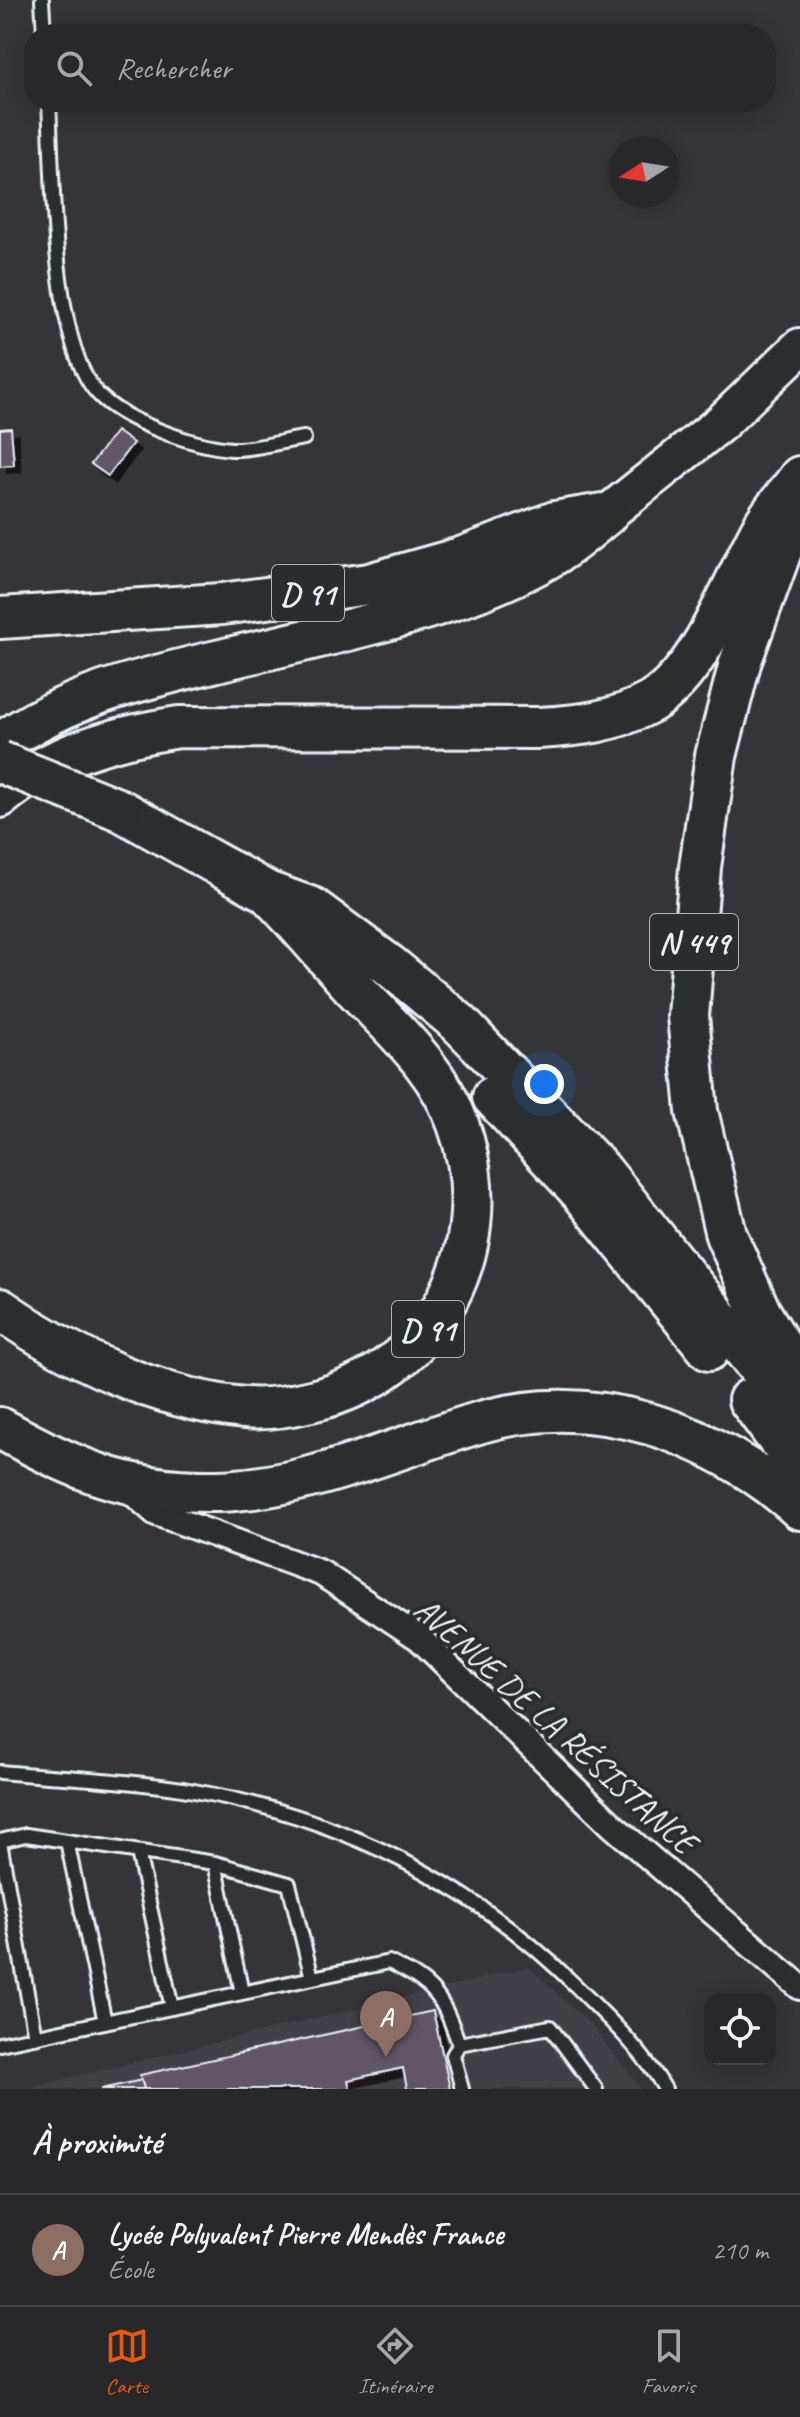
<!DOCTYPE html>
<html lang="fr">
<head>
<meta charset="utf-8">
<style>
  body { margin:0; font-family:Caveat,sans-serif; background:#343437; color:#f1f3f6 }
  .controls { position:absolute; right:24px; bottom:24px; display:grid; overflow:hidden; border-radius:16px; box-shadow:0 4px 20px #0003 }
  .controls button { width:72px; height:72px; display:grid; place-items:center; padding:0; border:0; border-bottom:2px solid #444447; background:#28282b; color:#f1f3f6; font:40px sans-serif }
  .compass { position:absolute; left:608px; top:136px; width:72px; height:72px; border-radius:50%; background:#28282b; box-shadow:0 4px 20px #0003; rotate:258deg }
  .you { position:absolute; left:544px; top:1084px; width:28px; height:28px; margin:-20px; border:6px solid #fff; border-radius:50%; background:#1a73e8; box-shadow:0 0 0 12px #1a73e833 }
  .badge { display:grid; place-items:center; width:52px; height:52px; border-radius:50%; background:#ea580c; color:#fff; font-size:26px; font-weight:700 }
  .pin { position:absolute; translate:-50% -66px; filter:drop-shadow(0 2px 4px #0008) }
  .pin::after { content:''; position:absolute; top:42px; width:28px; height:24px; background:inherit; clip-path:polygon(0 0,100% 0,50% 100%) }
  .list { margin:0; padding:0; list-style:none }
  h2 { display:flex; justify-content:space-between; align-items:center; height:104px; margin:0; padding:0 32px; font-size:34px }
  h2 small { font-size:26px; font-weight:400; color:#a5a6a9 }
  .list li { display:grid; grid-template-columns:52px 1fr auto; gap:24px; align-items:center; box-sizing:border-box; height:112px; padding:0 32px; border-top:2px solid #444447 }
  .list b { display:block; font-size:30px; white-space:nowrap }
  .list p { margin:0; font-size:26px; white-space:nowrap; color:#a5a6a9 }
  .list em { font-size:26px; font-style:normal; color:#a5a6a9 }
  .icon { flex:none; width:44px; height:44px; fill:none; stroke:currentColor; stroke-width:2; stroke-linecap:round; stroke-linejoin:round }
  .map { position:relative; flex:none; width:800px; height:2089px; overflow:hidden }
  .search { position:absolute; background:#28282b; box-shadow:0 4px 20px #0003; left:24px; right:24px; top:24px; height:88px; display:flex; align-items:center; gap:20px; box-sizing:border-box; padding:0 28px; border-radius:32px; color:#a5a6a9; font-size:30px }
  .sheet { height:216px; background:#28282b }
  nav { display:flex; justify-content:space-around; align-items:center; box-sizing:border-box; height:112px; border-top:2px solid #444447; background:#28282b; font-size:22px; color:#a5a6a9 }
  nav a { display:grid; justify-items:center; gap:4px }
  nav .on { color:#ea580c }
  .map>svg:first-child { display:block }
</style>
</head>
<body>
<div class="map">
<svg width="800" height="2089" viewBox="0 0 800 2089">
  <defs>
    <filter id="shadow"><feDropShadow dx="7" dy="7" stdDeviation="0" flood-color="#0009"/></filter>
  </defs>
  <rect width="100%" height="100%" fill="#353539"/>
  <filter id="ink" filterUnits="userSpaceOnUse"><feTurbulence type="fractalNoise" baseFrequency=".0125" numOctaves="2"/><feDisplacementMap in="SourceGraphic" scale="16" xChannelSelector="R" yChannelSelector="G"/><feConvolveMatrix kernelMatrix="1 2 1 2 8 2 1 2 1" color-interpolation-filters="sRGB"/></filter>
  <g filter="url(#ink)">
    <path fill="#423f46" d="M529 1967 591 2025 641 2089H24Z"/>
    <path fill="#615665" stroke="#e8f1f8" stroke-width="2" filter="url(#shadow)" d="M11 428 14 465 0 466V429Z
      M116 431 133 443 108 476 91 464Z
      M433 2011 450 2089H407L403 2068 348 2080 350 2089H144L140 2075Z
      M142 2080 144 2089H101Z"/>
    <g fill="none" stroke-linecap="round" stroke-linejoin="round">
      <defs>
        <path id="service" d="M42 0 44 34
          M49 102C53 172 51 344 98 394 124 422 194 446 232 449 254 450 282 441 304 438
          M0 1772C64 1778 131 1780 194 1791 340 1817 473 1883 578 1988 608 2018 644 2052 665 2089
          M0 1841 26 1835 215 1863 242 1993
          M67 1841 105 2022
          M0 1842 35 2037
          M138 1852 172 2008
          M215 1863 289 1884 312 1978
          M0 2044 389 1962C435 1984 442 1996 459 2044L453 2055 462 2089
          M459 2044 550 2027 596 2089"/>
        <path id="minor" d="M125 1486 156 1513 321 1573 419 1638 613 1826 800 1987"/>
        <path id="secondary" d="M607 514 721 423 800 347"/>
        <path id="primary" d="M797 507 740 663 716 756 700 867 688 1016 697 1111 726 1235 760 1312 800 1378
          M0 618 222 604 369 584 461 558 555 522 603 514
          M0 744C68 695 146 678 225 659 328 635 476 606 564 548 579 538 593 525 607 514
          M0 797C51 754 115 737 179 727L538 728C578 726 615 722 651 702 702 672 735 577 763 527 773 509 788 494 800 477
          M120 810 267 892 312 908 389 965 459 1023 601 1170 800 1420
          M493 1097 580 1191 709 1350
          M0 1309C70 1358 159 1400 245 1408 267 1410 290 1406 311 1401 438 1373 501 1244 458 1124 438 1068 396 1032 356 990 326 958 298 923 267 892
          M749 1400 800 1469
          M0 1428C77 1470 127 1493 218 1491 312 1488 393 1448 481 1422 595 1389 714 1432 800 1509"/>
      </defs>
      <use href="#service" stroke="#e8f1f8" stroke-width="18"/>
      <use href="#minor" stroke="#e8f1f8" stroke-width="30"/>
      <use href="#secondary" stroke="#e8f1f8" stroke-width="42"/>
      <use href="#primary" stroke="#e8f1f8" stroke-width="46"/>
      <use href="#service" stroke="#2a2d2e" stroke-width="12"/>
      <use href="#minor" stroke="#2a2d2e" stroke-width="24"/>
      <use href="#secondary" stroke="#2a2d2e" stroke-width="36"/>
      <use href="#primary" stroke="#2a2d2e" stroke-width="40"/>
      <defs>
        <path id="primary-bridge" d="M0 762 120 810"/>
      </defs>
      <use href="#primary-bridge" stroke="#e8f1f8" stroke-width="46" stroke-linecap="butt"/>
      <use href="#primary-bridge" stroke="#2a2d2e" stroke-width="40"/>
    </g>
  </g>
  <g text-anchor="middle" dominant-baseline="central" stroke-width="8" stroke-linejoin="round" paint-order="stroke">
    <g fill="#2a2d2e" stroke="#afb6bb" stroke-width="2">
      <rect x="272" y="565" width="72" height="56" rx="6"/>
      <rect x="650" y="914" width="88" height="56" rx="6"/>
      <rect x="392" y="1301" width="72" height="56" rx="6"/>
    </g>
    <g font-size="32" font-weight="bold" fill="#e8f1f8">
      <text x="308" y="593">D 91</text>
      <text x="694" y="942">N 449</text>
      <text x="428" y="1329">D 91</text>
    </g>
    <g font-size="34" fill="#e8f1f8" stroke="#2a2d2e">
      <text transform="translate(556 1725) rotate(42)">AVENUE DE LA RÉSISTANCE</text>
    </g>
  </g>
</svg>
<div class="controls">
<button><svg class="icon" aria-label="locate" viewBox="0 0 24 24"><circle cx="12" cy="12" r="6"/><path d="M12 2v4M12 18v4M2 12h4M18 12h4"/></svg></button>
</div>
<svg class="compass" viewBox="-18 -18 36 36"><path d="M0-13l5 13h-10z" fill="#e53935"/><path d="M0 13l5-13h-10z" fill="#a5a6a9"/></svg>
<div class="you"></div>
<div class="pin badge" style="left:386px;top:2057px;background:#8d6e63">A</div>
<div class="search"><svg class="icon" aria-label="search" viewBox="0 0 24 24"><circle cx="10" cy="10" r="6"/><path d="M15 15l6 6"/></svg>Rechercher</div>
</div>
<section class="sheet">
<h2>À proximité<small></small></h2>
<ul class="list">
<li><span class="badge" style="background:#8d6e63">A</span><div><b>Lycée Polyvalent Pierre Mendès France</b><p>École</p></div><em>210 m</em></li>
</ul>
</section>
<nav>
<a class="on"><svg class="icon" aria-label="map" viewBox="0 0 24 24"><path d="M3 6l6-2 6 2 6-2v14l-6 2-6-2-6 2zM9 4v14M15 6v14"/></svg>Carte</a>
<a><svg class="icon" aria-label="directions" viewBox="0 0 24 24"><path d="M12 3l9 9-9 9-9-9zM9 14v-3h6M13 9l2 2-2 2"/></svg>Itinéraire</a>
<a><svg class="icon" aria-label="saved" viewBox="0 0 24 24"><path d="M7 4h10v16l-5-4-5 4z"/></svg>Favoris</a>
</nav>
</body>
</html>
